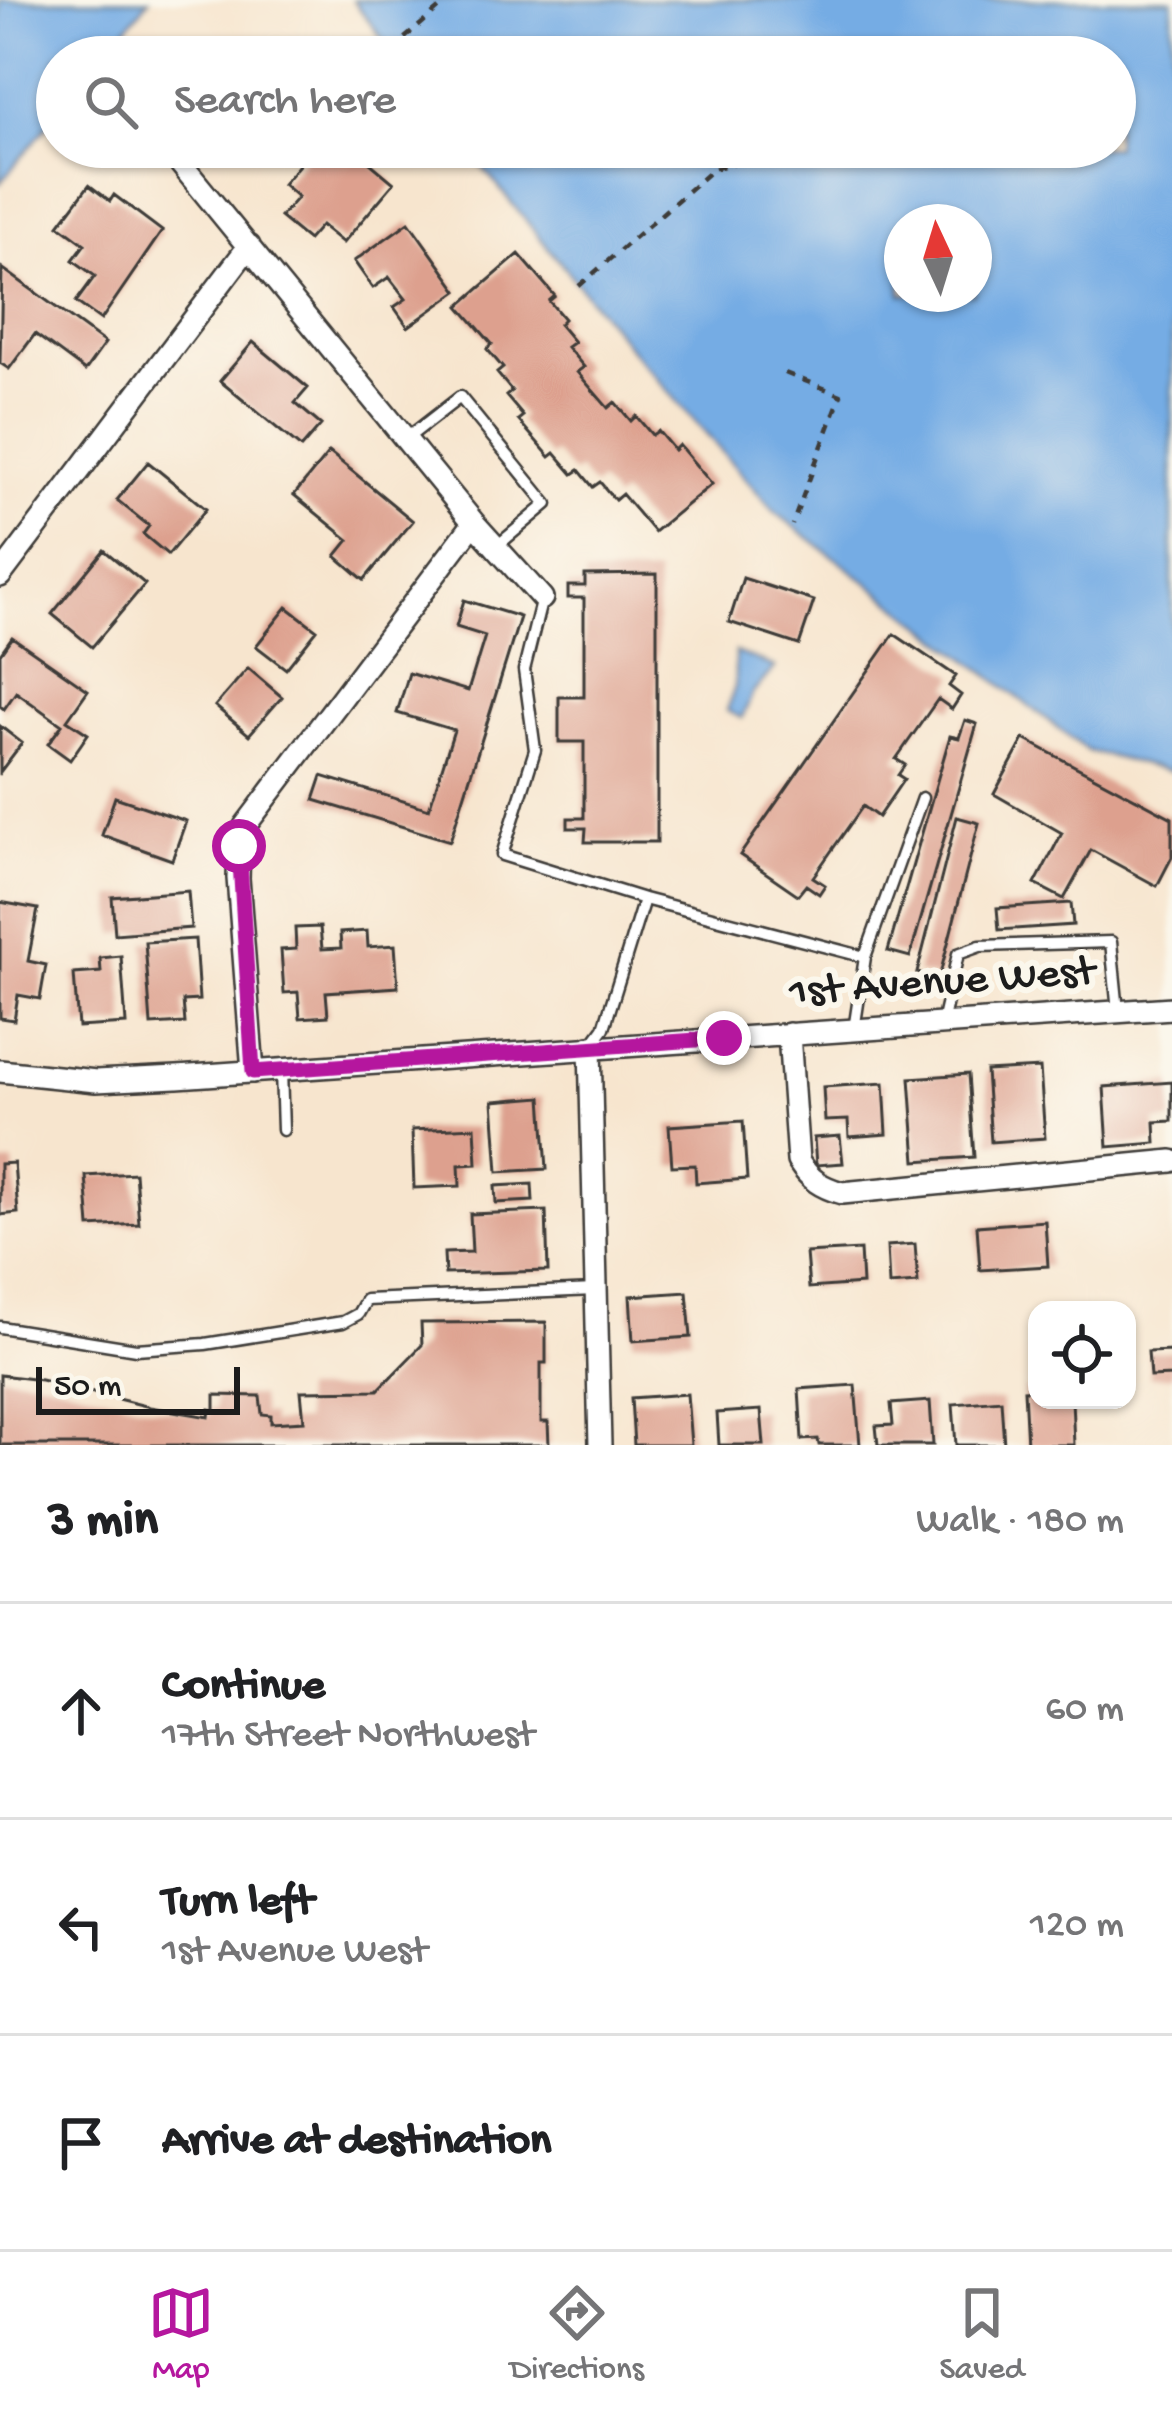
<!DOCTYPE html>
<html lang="en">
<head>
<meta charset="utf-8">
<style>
  body { margin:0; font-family:"Gochi Hand",sans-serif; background:#f6f6f6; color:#202124 }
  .controls { position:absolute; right:36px; bottom:36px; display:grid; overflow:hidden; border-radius:24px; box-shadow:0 3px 9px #0004 }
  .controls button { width:108px; height:108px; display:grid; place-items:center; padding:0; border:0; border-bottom:3px solid #e0e0e0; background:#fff; color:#202124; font:60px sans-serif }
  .compass { position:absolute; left:884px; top:204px; width:108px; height:108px; border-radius:50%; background:#fff; box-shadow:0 3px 9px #0004; rotate:356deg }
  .scale { position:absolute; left:36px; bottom:30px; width:204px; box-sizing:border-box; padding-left:12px; border:6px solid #1c1c1c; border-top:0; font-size:33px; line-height:42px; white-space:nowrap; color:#1c1c1c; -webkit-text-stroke:9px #fbf7ec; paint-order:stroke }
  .stop { position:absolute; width:36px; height:36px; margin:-27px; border:9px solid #b5179e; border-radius:50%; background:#fff }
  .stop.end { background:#b5179e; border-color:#fff; box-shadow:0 3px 12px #0008 }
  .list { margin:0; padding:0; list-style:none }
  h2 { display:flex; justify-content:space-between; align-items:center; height:156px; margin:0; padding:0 48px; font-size:51px }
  h2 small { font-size:39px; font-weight:400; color:#757577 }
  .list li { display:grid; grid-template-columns:78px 1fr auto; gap:36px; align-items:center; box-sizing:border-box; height:216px; padding:0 48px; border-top:3px solid #e0e0e0 }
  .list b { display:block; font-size:45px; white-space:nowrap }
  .list p { margin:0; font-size:39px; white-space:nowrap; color:#757577 }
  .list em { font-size:39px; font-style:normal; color:#757577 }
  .icon { flex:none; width:66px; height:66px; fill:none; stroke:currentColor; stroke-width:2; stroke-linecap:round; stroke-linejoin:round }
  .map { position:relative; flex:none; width:1172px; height:1445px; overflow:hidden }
  .search { position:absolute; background:#fff; box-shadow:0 3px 9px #0004; left:36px; right:36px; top:36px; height:132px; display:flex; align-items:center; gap:30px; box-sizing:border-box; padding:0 42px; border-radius:66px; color:#757577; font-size:45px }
  .sheet { height:804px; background:#fff }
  nav { display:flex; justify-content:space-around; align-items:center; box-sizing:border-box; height:168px; border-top:3px solid #e0e0e0; background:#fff; font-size:33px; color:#757577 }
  nav a { display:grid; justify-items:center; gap:6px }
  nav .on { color:#b5179e }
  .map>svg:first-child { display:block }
</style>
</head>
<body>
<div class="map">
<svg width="1172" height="1445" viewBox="0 0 1172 1445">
  <rect width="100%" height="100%" fill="#fbf7ec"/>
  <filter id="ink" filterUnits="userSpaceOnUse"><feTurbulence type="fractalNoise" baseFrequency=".00833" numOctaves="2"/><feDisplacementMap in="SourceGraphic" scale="24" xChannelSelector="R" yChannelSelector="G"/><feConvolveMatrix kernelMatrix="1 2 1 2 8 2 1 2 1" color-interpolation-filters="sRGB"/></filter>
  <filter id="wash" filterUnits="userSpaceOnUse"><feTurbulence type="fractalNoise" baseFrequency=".004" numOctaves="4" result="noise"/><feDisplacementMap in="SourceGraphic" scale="48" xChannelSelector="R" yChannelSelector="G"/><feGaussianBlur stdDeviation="2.7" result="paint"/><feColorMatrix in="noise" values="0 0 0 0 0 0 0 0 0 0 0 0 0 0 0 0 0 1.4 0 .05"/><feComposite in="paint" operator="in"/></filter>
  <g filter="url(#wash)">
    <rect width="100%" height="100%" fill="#f7e5ce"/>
    <path fill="#75ace4" stroke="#486480" stroke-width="3" fill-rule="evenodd" d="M0 0H149L103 57H57V114L0 183Z
      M353 0H1172V772L1088 751 775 512 630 348 466 147H1115V57H396ZM974 222V294H902V222Z
      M735 652 775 667 753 693 742 718 727 711 735 686Z"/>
    <g id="blocks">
      <path fill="#dda08e" d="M314 147H351L394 183 343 243 321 225 308 240 280 217 298 197 283 184Z
        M89 185 110 201 114 195 162 231 101 320 76 302 95 276 73 260 85 244 59 225Z
        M409 222 458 291 408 327 394 307 406 299 389 277 373 288 354 261Z
        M519 254 555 296 549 301 564 319 559 324 574 342 567 347 584 367 577 372 608 408 615 402 631 421 636 416 652 435 658 431 674 450 679 445 712 484 654 532 622 494 615 500 600 482 593 487 579 470 573 474 555 453 550 457 518 420 523 416 506 396 512 391 497 373 503 368 487 349 492 344 459 306Z
        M2 268 105 343 85 371 35 334 9 369 0 363Z
        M253 342 308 388 295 403 321 425 301 448 220 381Z
        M329 452 413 521 364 580 336 556 349 540 294 495Z
        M148 462 206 509 168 555 143 534 149 526 117 500Z
        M104 550 145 584 92 647 52 614Z
        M657 574V842H585L586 828H568V818H584V742H559V697H584V598H568V586H585V575Z
        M743 578 814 601 799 645 729 622Z
        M464 600 520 617 450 841 314 800 322 776 429 809 454 730 397 713 409 673 468 691 485 636 456 627Z
        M287 607 317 630 286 669 256 646Z
        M894 634 956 676 949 686 961 695 952 709 938 699 896 759 905 765 898 775 904 779 878 817 863 806 813 877 825 885 819 894 806 885 798 895 740 855Z
        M12 637 88 690 67 720 88 734 70 760 48 744 62 725 16 692 4 709 0 706V654Z
        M248 668 282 697 249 735 215 706Z
        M965 720 977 724 910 957 888 951 950 736 959 738Z
        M0 726 22 743 0 772Z
        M1024 739 1172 818V857L1157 886 1091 850 1064 899 1035 884 1062 833 994 794Z
        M115 797 186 821 172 860 102 835Z
        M957 817 979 823 939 978 917 973Z
        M188 891 191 928 115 934 112 897Z
        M0 902 38 909 28 961 46 965 40 999 18 995 14 1020 0 1018Z
        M1071 903 1073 925 999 930 997 908Z
        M320 927 322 949 341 948 340 933 367 931 368 947 395 945 398 987 326 992 328 1016 300 1018 298 992 284 993 281 950 296 949 295 928Z
        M195 939 199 1000 183 1001 185 1023 151 1025 145 942Z
        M121 956 126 1024 78 1027 74 974 101 972 100 958Z
        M1040 1068 1045 1138 991 1142 986 1071Z
        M968 1074 974 1157 916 1161 910 1078Z
        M1172 1082V1121L1155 1122 1156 1143 1108 1147 1104 1087Z
        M884 1083 887 1134 849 1137 848 1120 825 1121 823 1087Z
        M542 1097 547 1169 498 1172 493 1101Z
        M743 1121 747 1179 696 1183 695 1165 672 1166 669 1126Z
        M475 1127 477 1164 459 1165 460 1186 414 1188 412 1130Z
        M840 1136 843 1163 816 1165 814 1138Z
        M14 1163 18 1213 0 1215V1164Z
        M135 1173 139 1224 90 1227 86 1176Z
        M532 1184 533 1201 496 1203 495 1186Z
        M546 1211 548 1271 445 1274 444 1253 472 1252 470 1214Z
        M1045 1221 1048 1266 980 1270 977 1226Z
        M915 1244 918 1283 889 1285 887 1246Z
        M860 1250 862 1284 809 1288 806 1253Z
        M687 1292 691 1337 633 1341 630 1296Z
        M546 1322V1363H541V1422H548L549 1445H0V1375L41 1380 150 1407 209 1417 210 1409 215 1410V1395L260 1396 262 1414 271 1415V1423L304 1421 301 1391 378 1390 422 1345 421 1323Z
        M1172 1351V1376L1150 1377 1148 1352Z
        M855 1385 860 1445H819L818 1439 802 1440 799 1389Z
        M1037 1389V1400H1072L1074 1445H1027L1024 1390Z
        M687 1394 691 1445H634L631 1398Z
        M1001 1400 1004 1445H956L953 1404Z
        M930 1401 933 1445H878L876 1426 893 1425 891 1404Z
        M761 1410 764 1445H719L717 1413Z"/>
    </g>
  </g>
  <g filter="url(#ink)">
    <use href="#blocks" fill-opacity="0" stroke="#3d3a37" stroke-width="3"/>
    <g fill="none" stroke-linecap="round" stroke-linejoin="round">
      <defs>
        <path id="lane" d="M406 439 460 397 547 504 497 546
          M542 598 524 670 535 750 502 855 644 899 865 957
          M942 1023 958 954 980 946 1111 942 1118 1011
          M854 1030 865 957 922 798
          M590 1047 604 1028 644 899
          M281 1070 283 1130
          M0 1327 136 1349 205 1344 343 1322 358 1314 366 1300 595 1290"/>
        <path id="street" d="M167 147 474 523 542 598
          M0 576 249 246
          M789 1034 798 1161C810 1180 821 1187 842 1193L1172 1161
          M590 1047 600 1445
          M0 1071 96 1081 177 1077 1172 1008
          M253 1072 238 878 239 846 245 826 474 523"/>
      </defs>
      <use href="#lane" stroke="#3d3a37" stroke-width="15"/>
      <use href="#street" stroke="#3d3a37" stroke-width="26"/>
      <path stroke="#3d3a37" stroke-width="4.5" stroke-dasharray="9 9" stroke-linecap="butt" d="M391 50 449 0
        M731 147 736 162
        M579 286 713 169 793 147
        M785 373 841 395 792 525"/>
      <use href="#lane" stroke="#fff" stroke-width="10"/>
      <use href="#street" stroke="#fff" stroke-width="21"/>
    </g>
  </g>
  <g fill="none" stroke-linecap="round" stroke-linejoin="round" filter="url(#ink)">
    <path stroke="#b5179e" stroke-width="15" d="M239 846 253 1072 724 1038"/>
  </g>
  <g text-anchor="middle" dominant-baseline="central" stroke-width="12" stroke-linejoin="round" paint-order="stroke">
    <g font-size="45" fill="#1c1c1c" stroke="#fbf7ec">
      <text transform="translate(942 984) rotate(-4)">1st Avenue West</text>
    </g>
  </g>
</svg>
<div class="controls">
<button><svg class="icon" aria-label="locate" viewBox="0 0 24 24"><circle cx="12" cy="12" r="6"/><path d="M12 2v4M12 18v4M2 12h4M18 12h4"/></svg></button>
</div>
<svg class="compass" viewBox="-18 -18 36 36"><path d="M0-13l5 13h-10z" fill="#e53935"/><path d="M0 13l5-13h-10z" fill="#757577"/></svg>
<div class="scale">50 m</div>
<div class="stop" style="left:239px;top:846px"></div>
<div class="stop end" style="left:724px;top:1038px"></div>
<div class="search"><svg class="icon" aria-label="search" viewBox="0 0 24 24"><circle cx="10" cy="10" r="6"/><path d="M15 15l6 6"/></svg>Search here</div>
</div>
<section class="sheet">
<h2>3 min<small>Walk · 180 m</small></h2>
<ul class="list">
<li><svg class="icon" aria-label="ahead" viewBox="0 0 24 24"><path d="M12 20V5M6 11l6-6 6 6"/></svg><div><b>Continue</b><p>17th Street Northwest</p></div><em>60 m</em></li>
<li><svg class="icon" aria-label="left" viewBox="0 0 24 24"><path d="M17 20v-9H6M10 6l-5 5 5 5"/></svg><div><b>Turn left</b><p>1st Avenue West</p></div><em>120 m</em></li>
<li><svg class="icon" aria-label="arrive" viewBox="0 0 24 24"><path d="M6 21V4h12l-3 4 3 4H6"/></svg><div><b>Arrive at destination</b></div></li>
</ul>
</section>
<nav>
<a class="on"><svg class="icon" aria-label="map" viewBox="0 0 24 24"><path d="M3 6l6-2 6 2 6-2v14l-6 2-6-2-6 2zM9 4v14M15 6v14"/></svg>Map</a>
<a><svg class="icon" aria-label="directions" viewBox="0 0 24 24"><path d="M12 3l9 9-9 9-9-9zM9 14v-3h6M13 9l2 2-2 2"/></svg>Directions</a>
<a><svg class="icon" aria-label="saved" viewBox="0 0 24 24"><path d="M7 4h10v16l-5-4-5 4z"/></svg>Saved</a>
</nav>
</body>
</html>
